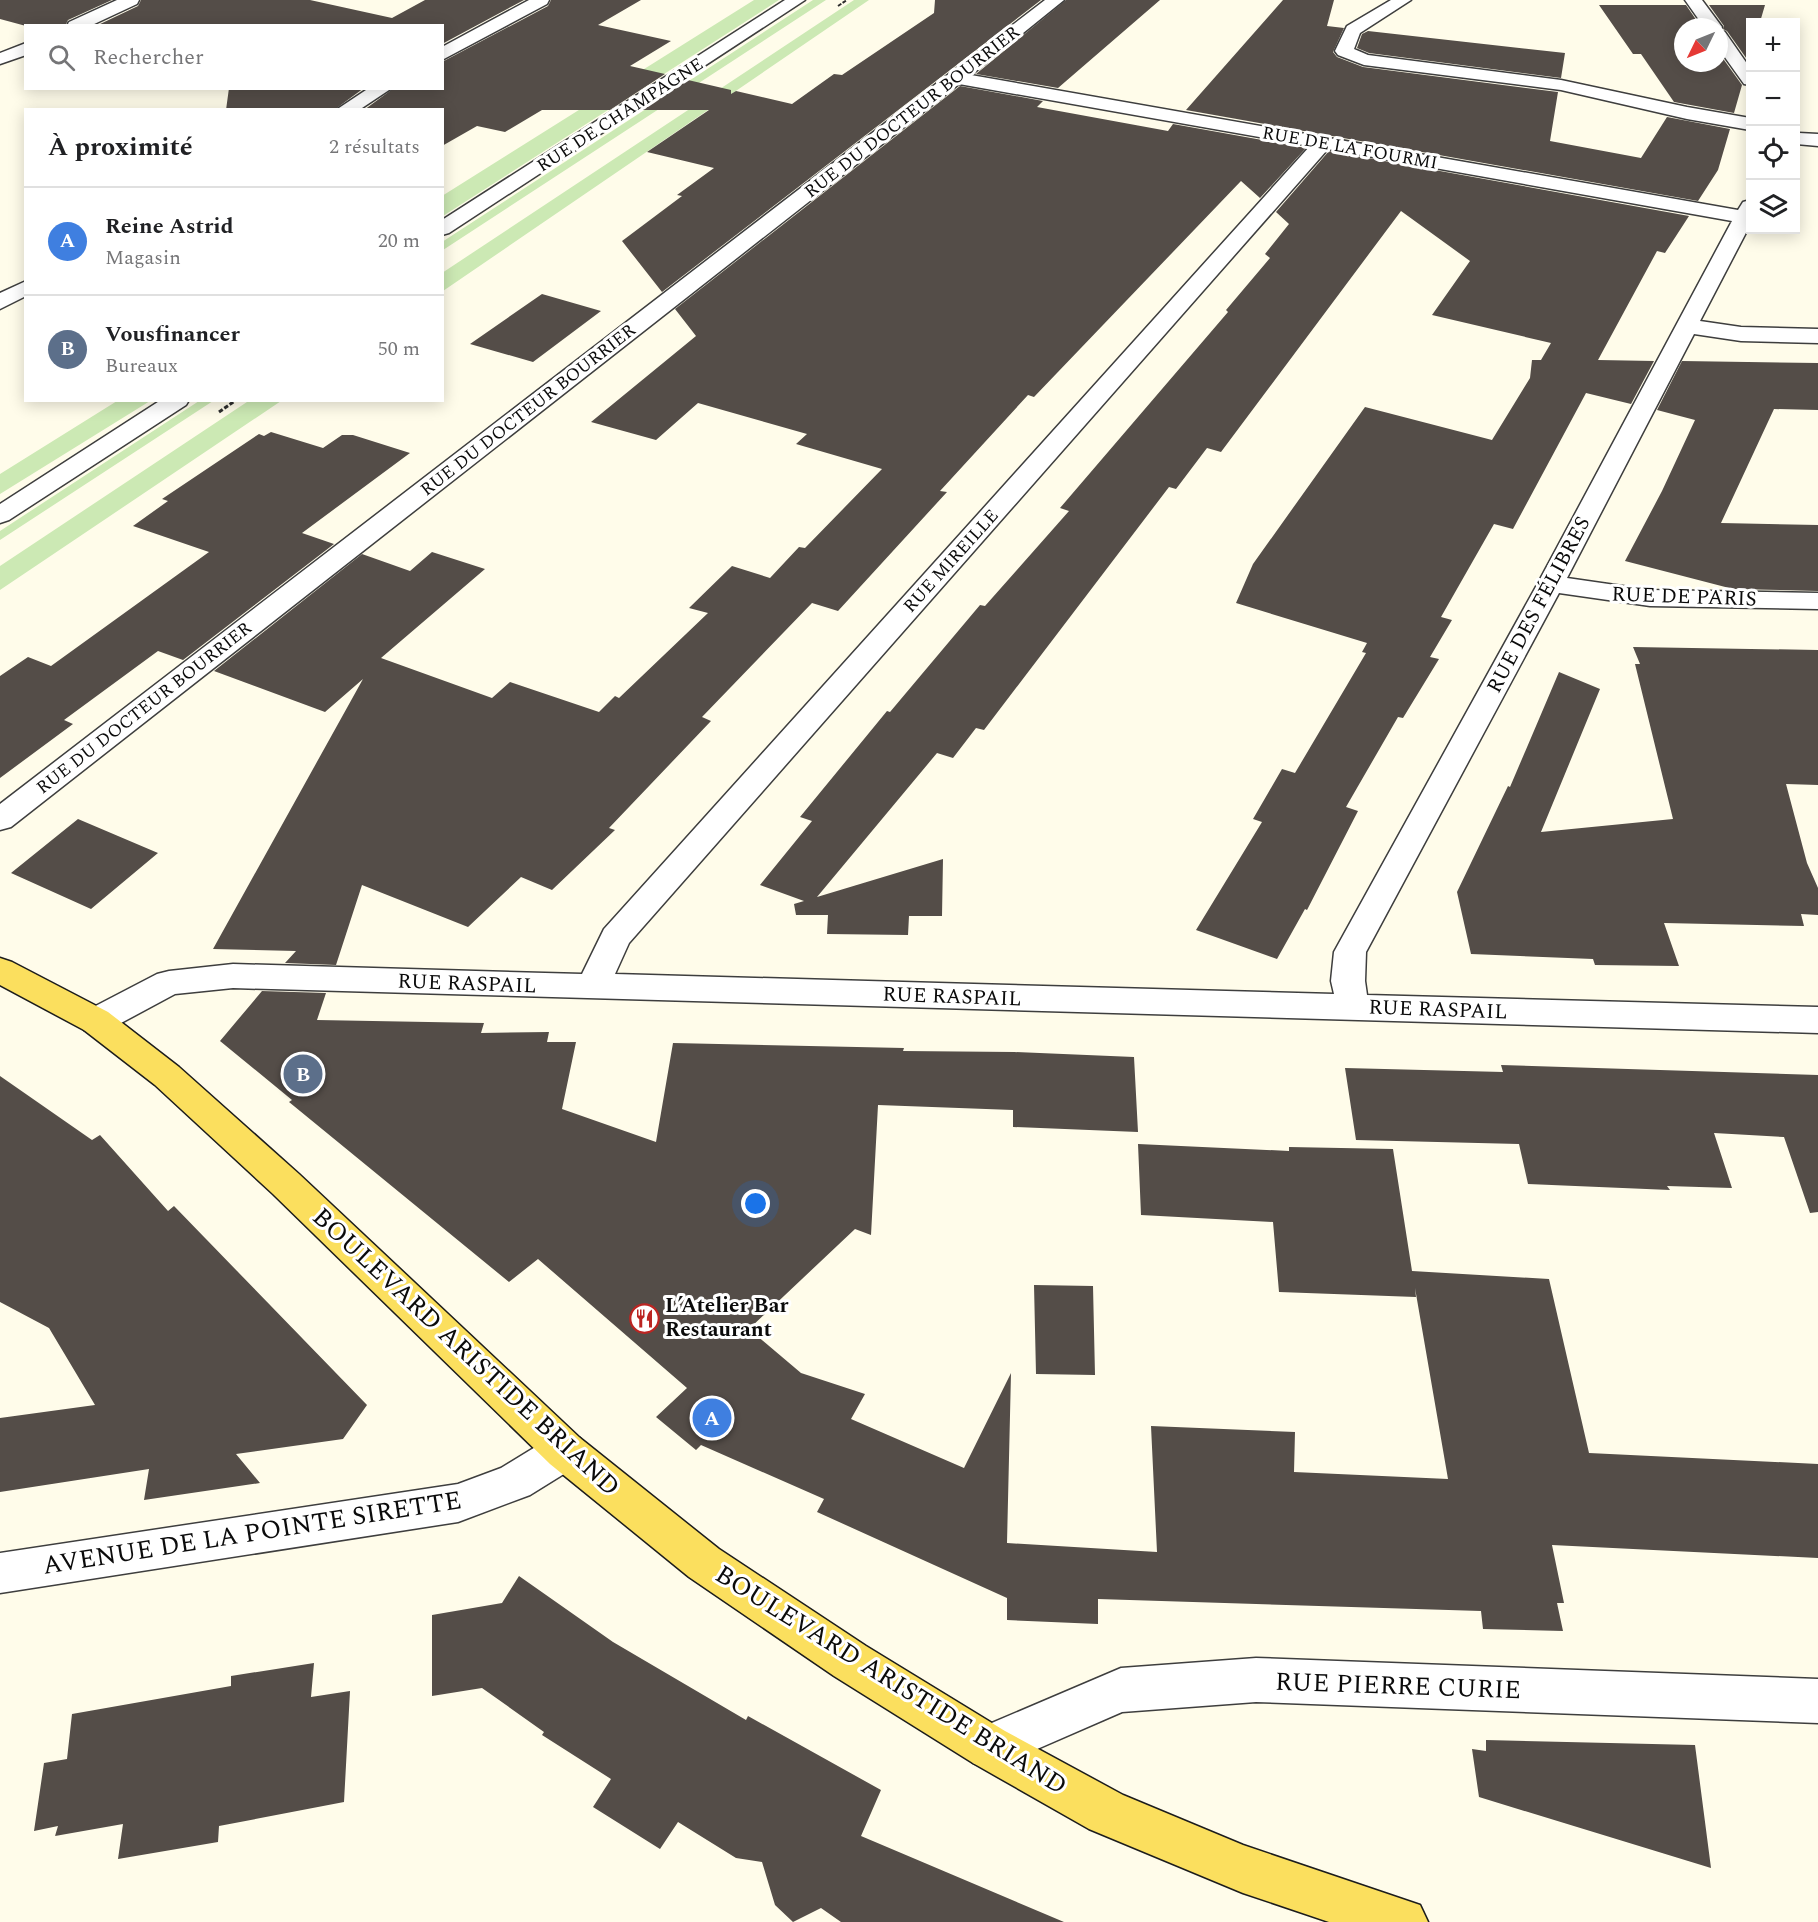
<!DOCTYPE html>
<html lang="fr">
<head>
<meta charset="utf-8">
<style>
  body { margin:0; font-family:Spectral,serif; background:#f2f2f2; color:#202124 }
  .controls { position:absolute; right:18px; top:18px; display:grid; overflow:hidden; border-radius:0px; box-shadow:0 3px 15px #0003 }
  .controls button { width:54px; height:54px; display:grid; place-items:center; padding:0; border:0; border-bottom:2px solid #e0e0e0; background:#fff; color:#202124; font:30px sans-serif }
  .compass { position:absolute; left:1674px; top:18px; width:54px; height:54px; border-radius:50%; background:#fff; box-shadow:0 3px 15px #0003; rotate:227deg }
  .you { position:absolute; left:756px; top:1204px; width:21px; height:21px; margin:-15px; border:4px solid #fff; border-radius:50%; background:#1a73e8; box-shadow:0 0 0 9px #1a73e833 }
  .badge { display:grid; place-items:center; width:39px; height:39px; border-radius:50%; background:#b45309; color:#fff; font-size:20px; font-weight:700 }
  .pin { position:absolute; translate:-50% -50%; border:3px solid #fff; box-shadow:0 2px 6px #0006 }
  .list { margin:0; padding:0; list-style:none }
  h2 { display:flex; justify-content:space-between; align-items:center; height:78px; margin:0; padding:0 24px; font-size:26px }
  h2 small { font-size:20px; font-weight:400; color:#757577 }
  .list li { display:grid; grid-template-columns:39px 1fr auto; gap:18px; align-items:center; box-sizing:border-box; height:108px; padding:0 24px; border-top:2px solid #e0e0e0 }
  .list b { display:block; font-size:22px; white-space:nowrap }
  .list p { margin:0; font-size:20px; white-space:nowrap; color:#757577 }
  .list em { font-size:20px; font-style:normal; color:#757577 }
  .icon { flex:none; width:33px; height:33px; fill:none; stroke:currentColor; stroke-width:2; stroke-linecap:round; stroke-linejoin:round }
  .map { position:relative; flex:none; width:1818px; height:1922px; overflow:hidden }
  .search { position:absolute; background:#fff; box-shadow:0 3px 15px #0003; left:24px; top:24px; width:420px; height:66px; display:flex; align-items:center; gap:15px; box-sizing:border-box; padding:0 21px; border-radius:0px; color:#757577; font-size:22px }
  .panel { position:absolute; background:#fff; box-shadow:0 3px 15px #0003; left:24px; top:108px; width:420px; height:294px; border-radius:0px }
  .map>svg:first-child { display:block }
</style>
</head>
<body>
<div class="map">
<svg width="1818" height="1922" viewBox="0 0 1818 1922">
  <rect width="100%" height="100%" fill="#fffcea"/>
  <path fill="#cce9b4" d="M754 0H779L443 216 442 196Z
    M813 0H826L443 250 442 242Z
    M854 0H869L443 291 442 273Z
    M250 400 281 401 0 590V566Z
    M117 401H150L0 494V474Z
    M199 401H213L0 540V531Z"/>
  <path fill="#544d48" d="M0 0H112L68 20 65 26H26L0 19Z
    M141 0H310L392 18 425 0H524L442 44V26H96L138 6Z
    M551 0H641L598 25 671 41 630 66 665 74 610 110H542L505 132 477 126 442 146V110H364L394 88H442V62L548 6Z
    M935 0H1041L662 292 622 241 682 196 677 195 714 168 647 152 709 110H642L688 80 731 90V94L736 91 792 104 834 74 842 75 934 13Z
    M1066 0H1160L1058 88 976 74Z
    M1283 0H1334L1327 26 1344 28 1333 52 1337 57 1363 67 1558 92 1550 141 1641 158 1667 117 1730 129 1718 170 1698 201 1186 110Z
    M1599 5H1686L1701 27H1683V63H1719V53L1742 85 1734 113 1674 102 1641 54H1633Z
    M1709 5H1765L1760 22H1750L1749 62 1727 31 1723 29 1724 26Z
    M1368 31 1565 53 1561 78 1369 53 1357 48 1362 34Z
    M960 86 1043 101 1037 107 1168 131 1173 124 1306 148 1260 198 1241 181 1034 397 1028 395 940 491 947 492 838 611 812 603 702 717 711 721 609 828 615 830 552 890 521 877 468 927 362 885 336 965 285 963 296 951 213 949 363 679 325 712 214 671 362 554 410 571 432 552 485 569 381 658 492 698 510 682 599 712 615 696 619 698 708 613 689 608 732 566 770 578 799 547 805 548 882 469 796 444 807 434 698 403 656 440 591 422 696 336 675 309Z
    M229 88H364L334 110H226Z
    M1329 151 1689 216 1665 253 1657 251 1598 360 1654 361 1631 404 1586 393 1513 529 1494 524 1441 617 1452 620 1430 657 1439 659 1403 718 1398 717 1346 807 1358 811 1307 910 1305 909 1277 959 1196 930 1262 822 1253 819 1282 769 1295 773 1366 653 1362 652 1367 643 1236 603 1253 564 1365 407 1492 440 1530 378 1532 360H1541L1551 343 1432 315 1470 261 1401 211 1221 452 1207 448 1176 489 1169 487 984 730 976 728 953 758 937 753 817 897 943 859 942 916H909L908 935 827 934 828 915H796L794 904 804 901 760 885 812 821 800 817 887 711 890 712 980 605 985 606 1069 511 1060 508 1228 312 1226 310 1270 258 1265 254 1289 224 1276 212Z
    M542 294 601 311 533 362 470 344Z
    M1682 361 1818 363V410L1774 409 1721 523 1818 525V591L1733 589 1625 561 1662 491 1695 420 1657 410Z
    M271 432 323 448 342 435H353L410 453 302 533 334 544 183 660 158 651 64 720 73 724 0 778V676L28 657 51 666 209 552 133 526 168 501 162 499 259 434 264 436Z
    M1633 647 1818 650V785L1786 784 1807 863 1818 888V915L1801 914 1804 926 1664 923 1679 966 1595 965 1593 959 1471 954 1457 892 1508 786 1510 787 1559 672 1600 689 1541 832 1673 819 1635 664H1640Z
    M78 819 158 853 91 909 11 873Z
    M262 991 326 993 317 1020 484 1023 481 1033 549 1032 547 1042H576L562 1109 656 1142 673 1043 904 1048 903 1051 1014 1052 1134 1057 1138 1132 1013 1127V1110L878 1105 871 1235 855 1229 749 1329 801 1373 865 1394 851 1419 964 1468 1011 1373 1007 1543 1157 1552 1151 1426 1295 1432 1294 1472 1448 1479 1415 1288 1416 1297 1279 1292 1273 1222 1141 1215 1138 1144 1289 1151V1147L1393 1149 1412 1271 1549 1279 1589 1453 1818 1464V1558L1552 1545 1564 1603H1557L1563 1631 1483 1629 1481 1611 1098 1599V1624L1007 1620V1598L817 1512 824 1499 701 1445 696 1450 656 1417 687 1388 538 1259 509 1282 289 1102 292 1100 220 1041Z
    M1501 1065 1818 1075V1212L1810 1213 1784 1137 1714 1133 1732 1188 1667 1186 1670 1190 1528 1184 1519 1144 1356 1140 1345 1068 1503 1072Z
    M0 1076 92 1140 100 1135 168 1211 174 1206 367 1405 343 1439 236 1454 260 1483 144 1500 149 1469 0 1492V1418L95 1405 49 1328 0 1302Z
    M1034 1285 1093 1286 1095 1375 1036 1374Z
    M519 1576 613 1642 746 1720 748 1716 881 1790 861 1836 1064 1922H841L821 1908 793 1922 775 1905 762 1862 736 1858 678 1822 660 1849 593 1807 611 1779 542 1735 544 1732 482 1688 432 1696V1615L502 1603Z
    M314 1663 311 1697 350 1691 344 1802 219 1826 218 1842 118 1859 123 1824 55 1836 58 1826 34 1831 44 1763 67 1759 72 1714 231 1686V1676Z
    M1486 1740 1695 1745 1711 1868 1479 1797 1472 1749 1486 1751Z"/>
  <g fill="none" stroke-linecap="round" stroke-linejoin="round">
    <defs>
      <path id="minor" d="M117 0H139L137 4 90 26H67L69 22Z
        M529 0H549L547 4 442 60V47Z
        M785 0H805L449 233 442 235V220Z
        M1045 0H1064L971 75 1738 210 1743 202 1750 200V225L1700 321 1741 327 1818 329V343L1741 341 1694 334 1567 578 1650 590 1818 593V609L1650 606 1559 593 1366 952 1365 981 1367 995 1818 1007V1033L233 988 175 994 108 1030 96 1034 84 1030 79 1021 84 1012 157 974 169 971 233 964 582 974 604 929 1310 146 959 84 11 827 0 830V804ZM1328 149 1732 221 1538 583 1334 952 1331 981 1334 994 615 974 629 943Z
        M1391 0H1411L1360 33 1354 49 1368 55 1561 80 1687 107 1750 118V130L1687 119 1561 90 1364 65 1338 55 1335 51 1347 26Z
        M1685 0H1702L1722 27 1719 31V27H1704Z
        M1719 31 1725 32 1750 68V85L1744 84 1719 49Z
        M26 43V55L0 64V53Z
        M369 88H392L359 110H336Z
        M1799 133 1818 134V146L1796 144V134Z
        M26 281V296L0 309V293Z
        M161 400H189L186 405 9 520 0 523V504Z
        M565 1432 580 1438 586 1451 580 1464 530 1495 458 1522 0 1593V1553L458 1484 501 1468 550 1438Z
        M1256 1658 1818 1679V1723L1256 1702 1122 1712 989 1770 973 1763 966 1747 973 1731 1121 1668Z"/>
      <path id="major" d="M0 958 12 962 108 1012 179 1067 299 1174 580 1438 719 1549 866 1646 1005 1731 1123 1795 1243 1845 1420 1905 1428 1922H1329L1243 1893 1089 1829 973 1763 834 1676 689 1577 550 1464 273 1194 155 1085 84 1030 0 985Z"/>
    </defs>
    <use href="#minor" stroke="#3e3e3e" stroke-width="3"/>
    <use href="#major" stroke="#1c1c1c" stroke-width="3"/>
    <path stroke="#2d2d2d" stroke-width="2" stroke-dasharray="4 1.5" stroke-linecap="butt" d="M838 6 847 0"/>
    <path stroke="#2d2d2d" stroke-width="3" stroke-dasharray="4.5 2" stroke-linecap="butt" d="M219 412 236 400"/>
    <use href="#minor" fill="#fff" fill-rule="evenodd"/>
    <use href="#major" fill="#fbdf5e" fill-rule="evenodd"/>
  </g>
  <defs>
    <symbol id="restaurant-ring" viewBox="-11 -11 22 22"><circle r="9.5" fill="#fff" stroke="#bc2522" stroke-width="1.5"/><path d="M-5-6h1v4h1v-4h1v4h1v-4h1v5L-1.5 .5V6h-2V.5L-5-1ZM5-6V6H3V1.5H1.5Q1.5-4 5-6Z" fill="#bc2522"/></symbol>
  </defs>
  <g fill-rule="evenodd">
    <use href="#restaurant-ring" x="628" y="1302" width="33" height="33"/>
  </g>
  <g text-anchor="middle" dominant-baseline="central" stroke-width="6" stroke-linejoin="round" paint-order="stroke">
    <g font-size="18" fill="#0b0b0b" stroke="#fff">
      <text transform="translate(912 112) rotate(-38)">RUE DU DOCTEUR BOURRIER</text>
      <text transform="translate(620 115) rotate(-33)">RUE DE CHAMPAGNE</text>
      <text transform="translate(1350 148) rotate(10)">RUE DE LA FOURMI</text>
      <text transform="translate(528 410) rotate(-38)">RUE DU DOCTEUR BOURRIER</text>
      <text transform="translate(951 561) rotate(-48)">RUE MIREILLE</text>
      <text transform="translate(144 708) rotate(-38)">RUE DU DOCTEUR BOURRIER</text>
    </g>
    <g font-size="21" fill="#0b0b0b" stroke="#fff">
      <text transform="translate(1684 597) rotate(2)">RUE DE PARIS</text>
      <text transform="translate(1539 605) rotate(-62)">RUE DES FÉLIBRES</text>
      <text transform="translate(467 984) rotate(2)">RUE RASPAIL</text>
      <text transform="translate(952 997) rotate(2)">RUE RASPAIL</text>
      <text transform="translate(1438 1010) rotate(2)">RUE RASPAIL</text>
    </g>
    <g font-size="21" font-weight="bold" fill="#0b0b0b" stroke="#fff" text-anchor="start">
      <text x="665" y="1306">L’Atelier Bar<tspan x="665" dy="24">Restaurant</tspan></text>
    </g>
    <g font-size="26" fill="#0b0b0b" stroke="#fff">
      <text transform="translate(466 1352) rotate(43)">BOULEVARD ARISTIDE BRIAND</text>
      <text transform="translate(252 1533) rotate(-9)">AVENUE DE LA POINTE SIRETTE</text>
      <text transform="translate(891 1680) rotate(32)">BOULEVARD ARISTIDE BRIAND</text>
      <text transform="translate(1398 1686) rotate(2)">RUE PIERRE CURIE</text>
    </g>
  </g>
</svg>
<div class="controls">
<button>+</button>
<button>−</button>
<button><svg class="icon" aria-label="locate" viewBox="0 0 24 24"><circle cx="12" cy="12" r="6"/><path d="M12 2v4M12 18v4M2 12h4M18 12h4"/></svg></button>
<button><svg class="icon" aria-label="layers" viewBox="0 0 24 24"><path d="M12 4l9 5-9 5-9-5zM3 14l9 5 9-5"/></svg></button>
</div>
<svg class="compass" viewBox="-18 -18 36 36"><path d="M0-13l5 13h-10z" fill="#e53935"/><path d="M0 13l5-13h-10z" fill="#757577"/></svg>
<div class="you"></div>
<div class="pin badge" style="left:712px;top:1418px;background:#3f7fe0">A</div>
<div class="pin badge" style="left:303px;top:1074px;background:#5c6f8a">B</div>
<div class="search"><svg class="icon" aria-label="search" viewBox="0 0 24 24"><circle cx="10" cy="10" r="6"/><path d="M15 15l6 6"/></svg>Rechercher</div>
<section class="panel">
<h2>À proximité<small>2 résultats</small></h2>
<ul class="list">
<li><span class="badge" style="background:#3f7fe0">A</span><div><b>Reine Astrid</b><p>Magasin</p></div><em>20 m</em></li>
<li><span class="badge" style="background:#5c6f8a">B</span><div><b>Vousfinancer</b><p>Bureaux</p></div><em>50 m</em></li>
</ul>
</section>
</div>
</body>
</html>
